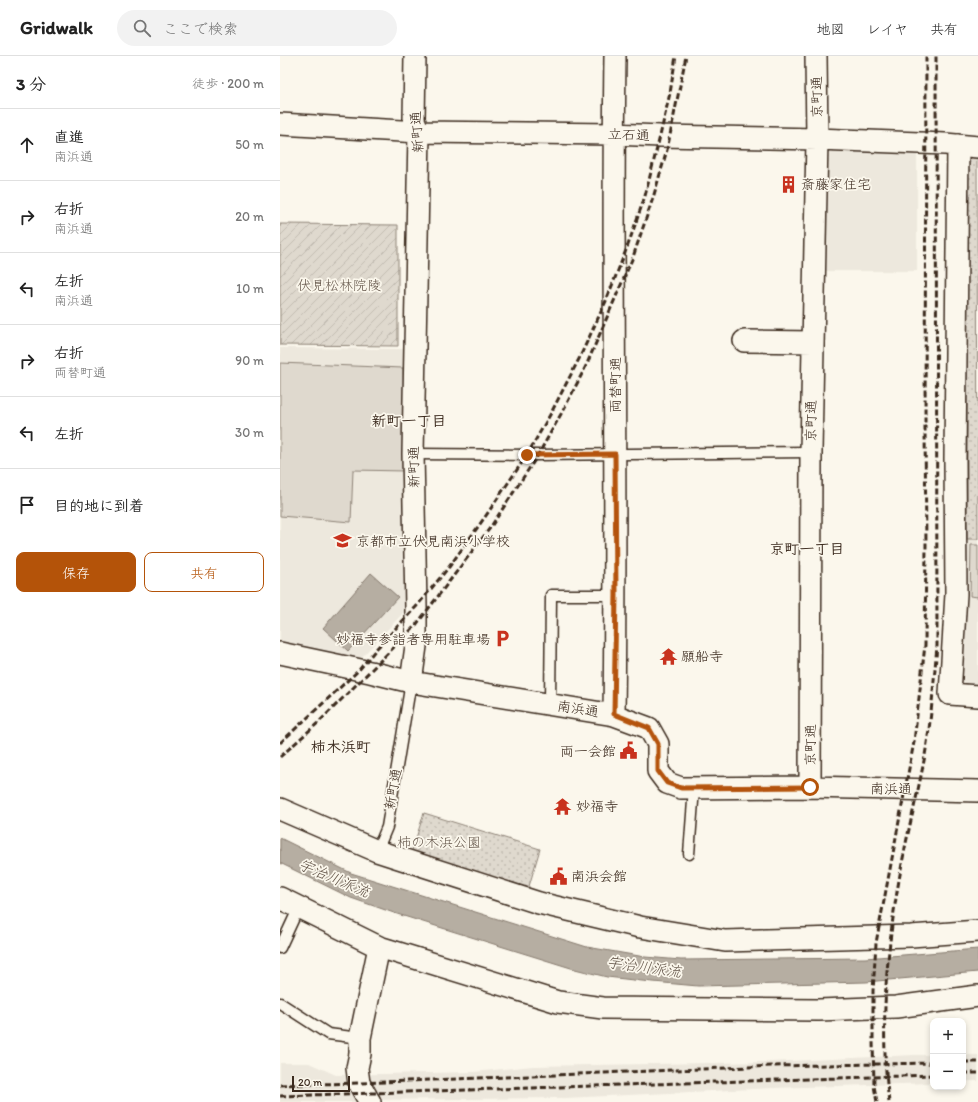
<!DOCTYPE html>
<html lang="ja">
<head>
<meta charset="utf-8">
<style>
  body { margin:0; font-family:Itim,"Klee One",sans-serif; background:#f2f2f2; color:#222 }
  .controls { position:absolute; right:12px; bottom:12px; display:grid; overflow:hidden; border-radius:8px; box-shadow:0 2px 6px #0003 }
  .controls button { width:36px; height:36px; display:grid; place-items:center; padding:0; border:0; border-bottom:1px solid #e0e0e0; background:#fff; color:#222; font:20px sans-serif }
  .scale { position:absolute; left:12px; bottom:10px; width:58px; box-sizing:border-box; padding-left:4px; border:2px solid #3b2a1e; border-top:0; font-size:11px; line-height:14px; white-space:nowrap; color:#3b2a1e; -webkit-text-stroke:3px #fbf7ec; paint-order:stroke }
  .stop { position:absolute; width:12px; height:12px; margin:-9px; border:3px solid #b45309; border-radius:50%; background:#fff }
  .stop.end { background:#b45309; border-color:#fff; box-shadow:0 1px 4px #0008 }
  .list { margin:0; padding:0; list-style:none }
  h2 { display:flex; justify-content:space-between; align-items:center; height:52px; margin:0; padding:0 16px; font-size:17px }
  h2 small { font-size:13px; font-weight:400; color:#767676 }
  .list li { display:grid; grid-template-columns:26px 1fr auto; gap:12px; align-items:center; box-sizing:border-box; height:72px; padding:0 16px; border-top:1px solid #e0e0e0 }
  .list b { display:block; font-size:15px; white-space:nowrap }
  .list p { margin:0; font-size:13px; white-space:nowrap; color:#767676 }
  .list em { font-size:13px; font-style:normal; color:#767676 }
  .actions { display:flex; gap:8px; padding:12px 16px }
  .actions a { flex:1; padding:9px 0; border:1px solid #b45309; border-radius:8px; text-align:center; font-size:14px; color:#b45309 }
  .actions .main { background:#b45309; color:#fff }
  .icon { flex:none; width:22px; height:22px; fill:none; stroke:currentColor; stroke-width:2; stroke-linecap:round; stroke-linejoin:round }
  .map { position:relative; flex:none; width:698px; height:1046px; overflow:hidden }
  header { display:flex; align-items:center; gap:24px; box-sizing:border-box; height:56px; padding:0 20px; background:#fff; border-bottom:1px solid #e0e0e0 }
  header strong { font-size:19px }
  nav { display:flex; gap:22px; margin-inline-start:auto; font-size:14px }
  .search { width:280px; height:36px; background:#f2f2f2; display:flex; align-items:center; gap:10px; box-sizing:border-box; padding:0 14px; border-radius:22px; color:#767676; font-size:15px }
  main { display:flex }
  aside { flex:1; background:#fff }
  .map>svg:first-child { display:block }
</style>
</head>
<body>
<header>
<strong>Gridwalk</strong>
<div class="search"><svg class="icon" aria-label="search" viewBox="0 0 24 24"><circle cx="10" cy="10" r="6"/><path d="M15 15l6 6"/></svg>ここで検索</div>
<nav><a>地図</a><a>レイヤ</a><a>共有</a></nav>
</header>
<main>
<aside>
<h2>3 分<small>徒歩 · 200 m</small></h2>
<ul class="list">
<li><svg class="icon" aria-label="ahead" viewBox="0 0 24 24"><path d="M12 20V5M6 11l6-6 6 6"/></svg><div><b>直進</b><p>南浜通</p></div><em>50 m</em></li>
<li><svg class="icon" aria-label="right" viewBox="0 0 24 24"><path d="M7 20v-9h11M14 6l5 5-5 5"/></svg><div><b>右折</b><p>南浜通</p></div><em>20 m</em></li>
<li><svg class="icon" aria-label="left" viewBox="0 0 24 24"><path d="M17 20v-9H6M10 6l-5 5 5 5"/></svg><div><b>左折</b><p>南浜通</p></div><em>10 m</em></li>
<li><svg class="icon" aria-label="right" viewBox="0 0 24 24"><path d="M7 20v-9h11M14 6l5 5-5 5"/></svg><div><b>右折</b><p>両替町通</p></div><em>90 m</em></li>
<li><svg class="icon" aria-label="left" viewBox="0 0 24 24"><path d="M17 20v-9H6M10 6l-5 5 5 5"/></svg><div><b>左折</b></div><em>30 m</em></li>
<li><svg class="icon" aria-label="arrive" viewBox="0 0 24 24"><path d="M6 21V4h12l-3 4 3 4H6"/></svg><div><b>目的地に到着</b></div></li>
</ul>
<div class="actions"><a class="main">保存</a><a>共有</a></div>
</aside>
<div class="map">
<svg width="698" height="1046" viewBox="0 0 698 1046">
  <defs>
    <pattern id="park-dots" width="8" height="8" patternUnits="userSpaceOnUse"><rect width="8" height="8" fill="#dfd9ce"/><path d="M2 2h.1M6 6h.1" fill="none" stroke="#c0bab0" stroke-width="1.8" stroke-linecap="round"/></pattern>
    <pattern id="garden-furrows" width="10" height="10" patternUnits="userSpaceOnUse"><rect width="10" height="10" fill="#dfd9ce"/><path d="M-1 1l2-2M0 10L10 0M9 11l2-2" fill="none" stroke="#c0bab0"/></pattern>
  </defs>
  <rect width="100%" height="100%" fill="#fbf7ec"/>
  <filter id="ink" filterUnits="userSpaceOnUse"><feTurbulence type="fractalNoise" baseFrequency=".025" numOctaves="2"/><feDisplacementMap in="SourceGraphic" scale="8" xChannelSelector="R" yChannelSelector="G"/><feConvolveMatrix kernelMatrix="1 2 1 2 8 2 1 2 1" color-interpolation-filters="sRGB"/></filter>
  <g filter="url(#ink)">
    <path fill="#ede8dd" d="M545 92H637V215H545Z
      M0 292 128 293 125 555 80 603 0 587Z
      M698 390V635L690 634 683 628 687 483V391Z
      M634 999H653V1027L493 1032 285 1042 82 1044 83 1046H0V1007H29L56 1019 194 1016 253 1010 490 1006Z
      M683 999H698V1025H683Z"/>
    <path fill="#dfd9ce" stroke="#8d8276" d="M0 307 123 312 126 415 73 414 71 466 0 460Z
      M691 489H698V541L690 540Z"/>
    <path fill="url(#park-dots)" stroke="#8d8276" d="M697 96 698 483H687V106Z
      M144 757 260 793 247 837 130 801Z"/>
    <path fill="url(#garden-furrows)" stroke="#8d8276" d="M0 168 118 169V290L0 289Z"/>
    <path fill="#b6aea2" stroke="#85796d" d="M91 517 118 541 68 595 43 572Z
      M0 782 71 817 307 891 365 901 401 904 585 902 698 893V916L586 926 418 930 362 925 327 921 291 912 114 857 71 842 0 807Z"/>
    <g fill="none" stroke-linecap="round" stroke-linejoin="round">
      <defs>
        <path id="lane" d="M133 398 258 399 531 396
          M270 649 271 539H336
          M97 795 107 771 131 626
          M409 798 414 732
          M0 892 19 851
          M0 947 48 978 80 982"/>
        <path id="street" d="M0 68 139 76 334 78 380 80 537 83 665 88 698 91
          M678 89 675 403 676 538 670 638 698 640
          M464 285 533 286
          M0 597 90 616 131 626 334 659 369 672 378 688V715L387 727 401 732 530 731 698 735
          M131 626 136 590V551L133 398 139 76 134 64 135 0
          M334 659C337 439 332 219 335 0
          M530 731 531 396 537 83 536 0
          M0 753 97 795 259 847 360 871 445 885 631 880 698 875
          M0 842 99 891 278 946 323 952 539 954 616 951 698 940
          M90 1046 88 1043 79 1027 77 1012 80 998V982L99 891"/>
      </defs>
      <use href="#lane" stroke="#3b2a1e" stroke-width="13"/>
      <use href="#street" stroke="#3b2a1e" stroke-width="24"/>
      <use href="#lane" stroke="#fbf7ec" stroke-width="10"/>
      <use href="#street" stroke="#fbf7ec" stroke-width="21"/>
      <path stroke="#3b2a1e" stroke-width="3" stroke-dasharray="6 3" stroke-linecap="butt" d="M0 687 79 614 97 592 136 551 169 511 205 461 247 399 271 357 299 303 326 245 348 189 365 140 380 80 390 37 396 0
        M0 701 39 666 136 569 210 472 258 399 285 351 306 310 353 201 373 142 387 94 406 0
        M683 1006H698
        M683 1017H698
        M0 1029 79 1027 493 1010 653 1007
        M0 1040 653 1019
        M597 1046 594 1030 593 985V935L596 887 634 686 645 589 646 489 645 372 646 0
        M609 1046C598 961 609 871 626 787 633 754 642 720 647 687 652 655 654 622 657 590L656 0"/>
    </g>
  </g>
  <g fill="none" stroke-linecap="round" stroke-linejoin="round" filter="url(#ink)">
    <path stroke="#b45309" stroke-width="5" d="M247 399 335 398 336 539 334 658 369 672 378 688V715L387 727 401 732 530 731"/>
  </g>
  <defs>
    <symbol id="building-bare" viewBox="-9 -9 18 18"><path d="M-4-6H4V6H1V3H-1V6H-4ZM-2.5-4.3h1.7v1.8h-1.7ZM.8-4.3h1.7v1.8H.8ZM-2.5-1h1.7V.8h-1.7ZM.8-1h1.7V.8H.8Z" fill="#c8321e" stroke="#fbf7ec" stroke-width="2.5" paint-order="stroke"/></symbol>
    <symbol id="school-bare" viewBox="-9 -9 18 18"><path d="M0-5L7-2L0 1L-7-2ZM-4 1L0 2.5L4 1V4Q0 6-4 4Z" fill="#c8321e" stroke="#fbf7ec" stroke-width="2.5" paint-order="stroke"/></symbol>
    <symbol id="parking-bare" viewBox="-9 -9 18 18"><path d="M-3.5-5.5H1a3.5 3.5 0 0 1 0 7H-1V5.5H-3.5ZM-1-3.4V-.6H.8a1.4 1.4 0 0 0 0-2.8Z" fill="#c8321e" stroke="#fbf7ec" stroke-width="2.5" paint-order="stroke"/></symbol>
    <symbol id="temple-bare" viewBox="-9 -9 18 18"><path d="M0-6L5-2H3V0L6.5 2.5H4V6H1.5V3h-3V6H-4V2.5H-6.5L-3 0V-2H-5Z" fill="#c8321e" stroke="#fbf7ec" stroke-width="2.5" paint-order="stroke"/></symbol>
    <symbol id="civic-bare" viewBox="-9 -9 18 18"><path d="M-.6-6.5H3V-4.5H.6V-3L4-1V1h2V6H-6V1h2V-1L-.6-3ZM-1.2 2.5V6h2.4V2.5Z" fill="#c8321e" stroke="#fbf7ec" stroke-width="2.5" paint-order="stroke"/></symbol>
  </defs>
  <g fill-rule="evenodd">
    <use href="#building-bare" x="496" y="116" width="25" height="25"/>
    <use href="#school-bare" x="50" y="472" width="25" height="25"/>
    <use href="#parking-bare" x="210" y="570" width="25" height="25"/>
    <use href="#temple-bare" x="376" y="588" width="25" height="25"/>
    <use href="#civic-bare" x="336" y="682" width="25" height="25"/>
    <use href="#temple-bare" x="270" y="738" width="25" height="25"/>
    <use href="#civic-bare" x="266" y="808" width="25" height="25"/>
  </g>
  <g text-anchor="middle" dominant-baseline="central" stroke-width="3.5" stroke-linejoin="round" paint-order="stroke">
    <g font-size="14" fill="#3b2a1e" stroke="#fbf7ec">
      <text transform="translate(537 41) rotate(-91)">京町通</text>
      <text transform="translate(137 76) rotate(-94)">新町通</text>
      <text transform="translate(349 79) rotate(2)">立石通</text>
      <text transform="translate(335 329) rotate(-90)">両替町通</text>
      <text transform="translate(531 365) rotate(-89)">京町通</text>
      <text transform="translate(134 411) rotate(-91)">新町通</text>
      <text transform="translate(298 653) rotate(9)">南浜通</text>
      <text transform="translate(530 689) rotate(-90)">京町通</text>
      <text transform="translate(113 733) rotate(-80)">新町通</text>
      <text transform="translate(611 733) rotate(1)">南浜通</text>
    </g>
    <g font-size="14" fill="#3b2a1e" stroke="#fbf7ec" text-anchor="start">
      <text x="521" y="128">斎藤家住宅</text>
      <text x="76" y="485">京都市立伏見南浜小学校</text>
      <text x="210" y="583" text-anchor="end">妙福寺参詣者専用駐車場</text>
      <text x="401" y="600">願船寺</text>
      <text x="336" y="695" text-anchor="end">両一会館</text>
      <text x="296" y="750">妙福寺</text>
      <text x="291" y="820">南浜会館</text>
    </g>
    <g font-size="14" fill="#64564a" stroke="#fbf7ec">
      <text x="59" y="229">伏見松林院陵</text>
      <text x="159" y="786">柿の木浜公園</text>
    </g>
    <g font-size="15" font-weight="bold" fill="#3b2a1e" stroke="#fbf7ec">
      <text x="129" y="365">新町一丁目</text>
      <text x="527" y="493">京町一丁目</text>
      <text x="61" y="691">柿木浜町</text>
    </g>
    <g font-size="15" font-style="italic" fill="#605246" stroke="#fbf7ec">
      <text transform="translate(54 822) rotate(23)">宇治川派流</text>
      <text transform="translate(364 911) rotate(8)">宇治川派流</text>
    </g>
  </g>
</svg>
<div class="controls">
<button>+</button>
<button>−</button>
</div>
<div class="scale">20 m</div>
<div class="stop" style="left:530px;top:731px"></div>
<div class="stop end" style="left:247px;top:399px"></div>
</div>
</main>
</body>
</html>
